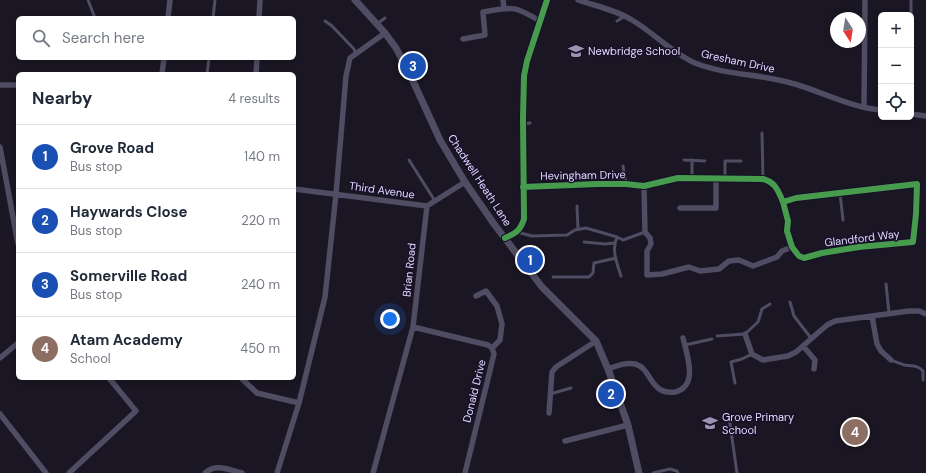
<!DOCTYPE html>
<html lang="en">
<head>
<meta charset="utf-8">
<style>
  body { margin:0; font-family:"DM Sans",sans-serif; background:#f6f6f7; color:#1f2937 }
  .controls { position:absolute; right:12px; top:12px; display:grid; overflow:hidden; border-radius:6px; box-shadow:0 2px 6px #0003 }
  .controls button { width:36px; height:36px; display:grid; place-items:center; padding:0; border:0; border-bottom:1px solid #e0e1e3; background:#fff; color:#1f2937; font:20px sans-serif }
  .compass { position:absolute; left:830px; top:12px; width:36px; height:36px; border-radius:50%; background:#fff; box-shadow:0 2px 6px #0003; rotate:168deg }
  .you { position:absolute; left:390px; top:319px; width:14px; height:14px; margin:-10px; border:3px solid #fff; border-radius:50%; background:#1a73e8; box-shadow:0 0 0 6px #1a73e833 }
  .badge { display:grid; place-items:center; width:26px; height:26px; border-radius:50%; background:#111827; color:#fff; font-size:13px; font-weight:700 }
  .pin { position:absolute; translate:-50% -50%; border:2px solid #fff; box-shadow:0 1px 4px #0006 }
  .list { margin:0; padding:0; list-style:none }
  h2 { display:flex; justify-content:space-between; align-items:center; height:52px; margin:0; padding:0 16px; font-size:17px }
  h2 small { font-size:13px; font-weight:400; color:#747a83 }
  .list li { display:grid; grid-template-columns:26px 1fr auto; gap:12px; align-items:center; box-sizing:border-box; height:64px; padding:0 16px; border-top:1px solid #e0e1e3 }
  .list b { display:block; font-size:15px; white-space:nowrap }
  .list p { margin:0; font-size:13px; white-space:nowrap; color:#747a83 }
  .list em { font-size:13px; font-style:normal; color:#747a83 }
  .icon { flex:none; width:22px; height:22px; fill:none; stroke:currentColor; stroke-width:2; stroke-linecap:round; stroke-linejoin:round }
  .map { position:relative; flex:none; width:926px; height:473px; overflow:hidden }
  .search { position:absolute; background:#fff; box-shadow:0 2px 6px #0003; left:16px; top:16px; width:280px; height:44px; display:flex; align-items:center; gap:10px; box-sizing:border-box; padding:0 14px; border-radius:6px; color:#747a83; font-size:15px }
  .panel { position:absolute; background:#fff; box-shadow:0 2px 6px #0003; left:16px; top:72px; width:280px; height:308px; border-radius:6px }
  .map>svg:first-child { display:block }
</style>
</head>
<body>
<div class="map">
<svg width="926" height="473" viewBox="0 0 926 473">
  <rect width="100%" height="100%" fill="#1a1623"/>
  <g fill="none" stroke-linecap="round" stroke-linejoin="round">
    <path stroke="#4f4c63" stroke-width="3" d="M88 0 95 18
      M911 17V0
      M213 18 215 0
      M325 21 332 26 354 49 356 54
      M617 21 625 16
      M377 24 385 18
      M207 74 209 58
      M523 124 530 123
      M762 133 763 179
      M409 160 435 201
      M684 160 705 161
      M623 166 626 184
      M692 178V160
      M725 179V161H741
      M840 193 843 220
      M577 206 578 229
      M517 232 532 236 567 235 575 230 586 228 617 237
      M584 242 605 244 614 243
      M621 276C617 263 611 250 617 237L623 240 645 232
      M553 277H589L593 273 594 263 616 258
      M886 284 889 313
      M790 302 794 316 811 338
      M717 336 745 334 758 322 762 309 770 304
      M685 345 712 339
      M891 360C895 362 900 363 904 365 912 366 918 365 923 371V380
      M735 383 731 362 742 359 752 354
      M550 394 571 388
      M729 417 737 473
      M653 473 670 469 677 471 678 473"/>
    <path stroke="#4f4c63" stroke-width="5.5" d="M503 0 504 8
      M578 0C596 6 616 10 632 20 654 33 672 53 695 63 725 75 760 74 791 83 821 91 849 107 881 110
      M168 18 170 0
      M259 18 260 0
      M463 39 485 35 483 12C513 7 513 5 540 21
      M162 74 164 58
      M256 74 257 58
      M0 85H18
      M864 107 865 0
      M911 114 926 116
      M0 147 18 244
      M644 186 645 232 650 238 651 244 647 251V275L662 274 689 267 700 271 719 269 729 261 739 260 753 266 777 257 782 251 792 247
      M523 187 597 184H626L644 186 678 178 763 179C775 182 778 190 783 202L796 198 917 184 916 214 913 242 859 247 822 253 804 258 799 256 792 247 787 231 788 221 783 202
      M294 189 427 206
      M680 208H716V179
      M476 296 486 291 497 306 502 324 500 340 492 348
      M872 316 877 344 881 351 891 360
      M413 327 488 345 492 348 494 354 465 473
      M745 334 752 354 763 360 788 356 796 352 827 325 835 321 909 311H919L926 314
      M803 346 815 360 814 369
      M0 358 18 343
      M608 369C617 366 625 362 635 364 647 367 649 381 658 388 663 392 668 393 675 392 699 386 687 355 683 338
      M241 378 257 393 299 403
      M549 413 552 372 556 367 596 341
      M0 414 46 473
      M565 441 628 425
      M69 473 136 411 109 378
      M205 473C216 463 229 470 242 473
      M277 473 299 403 325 297 336 194 346 76 350 58 385 33
      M373 473 413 327 427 206 465 182"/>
    <path stroke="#4f4c63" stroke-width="7" d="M355 0 385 33 396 48 413 81 440 140 465 182 494 224 542 287 596 341 608 369 628 425 639 473
      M505 238C516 233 520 231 524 219L523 118 524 76 527 61 547 0"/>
    <defs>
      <path id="cycleway" d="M523 187 597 184H626L644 186 678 178 763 179C775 182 778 190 783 202L796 198 917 184 916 214 913 242 859 247 822 253 804 258 799 256 792 247 787 231 788 221 783 202
        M505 238C516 233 520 231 524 219L523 118 524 76 527 61 547 0"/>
    </defs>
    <use href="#cycleway" stroke="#171128" stroke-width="8"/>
    <use href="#cycleway" stroke="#469c4c" stroke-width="6"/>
  </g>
  <defs>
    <symbol id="school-bare" viewBox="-9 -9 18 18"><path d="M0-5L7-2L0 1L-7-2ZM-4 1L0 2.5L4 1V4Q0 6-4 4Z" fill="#9b94b1" stroke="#171128" stroke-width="2.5" paint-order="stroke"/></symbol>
  </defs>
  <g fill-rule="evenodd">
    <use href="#school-bare" x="565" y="40" width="22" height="22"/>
    <use href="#school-bare" x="699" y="412" width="22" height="22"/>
  </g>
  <g text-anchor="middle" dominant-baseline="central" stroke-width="3" stroke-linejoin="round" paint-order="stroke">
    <g font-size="11" fill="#e1d8fe" stroke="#171128" text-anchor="start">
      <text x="588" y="51">Newbridge School</text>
      <text x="722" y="417">Grove Primary<tspan x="722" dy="13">School</tspan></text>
    </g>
    <g font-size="11" fill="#e1d8fe" stroke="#171128">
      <text transform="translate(738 61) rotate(12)">Gresham Drive</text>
      <text transform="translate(583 175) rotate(-1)">Hevingham Drive</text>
      <text transform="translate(480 180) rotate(57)">Chadwell Heath Lane</text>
      <text transform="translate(382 190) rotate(8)">Third Avenue</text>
      <text transform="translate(862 238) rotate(-7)">Glandford Way</text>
      <text transform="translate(409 270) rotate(-84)">Brian Road</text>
      <text transform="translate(474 391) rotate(-76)">Donald Drive</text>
    </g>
  </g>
</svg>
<div class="controls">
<button>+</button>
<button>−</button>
<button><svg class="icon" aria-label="locate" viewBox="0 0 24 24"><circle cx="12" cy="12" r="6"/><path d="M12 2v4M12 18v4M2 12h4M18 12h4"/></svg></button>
</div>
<svg class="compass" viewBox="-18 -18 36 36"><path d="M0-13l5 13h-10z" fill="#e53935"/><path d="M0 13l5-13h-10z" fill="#747a83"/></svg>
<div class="you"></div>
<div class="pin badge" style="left:530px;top:260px;background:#1a4fb4">1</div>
<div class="pin badge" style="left:611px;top:394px;background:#1a4fb4">2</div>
<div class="pin badge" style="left:413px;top:66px;background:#1a4fb4">3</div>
<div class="pin badge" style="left:855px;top:432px;background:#8d6e63">4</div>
<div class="search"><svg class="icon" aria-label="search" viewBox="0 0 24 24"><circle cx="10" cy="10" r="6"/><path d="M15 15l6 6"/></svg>Search here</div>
<section class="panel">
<h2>Nearby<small>4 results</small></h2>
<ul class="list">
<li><span class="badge" style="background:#1a4fb4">1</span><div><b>Grove Road</b><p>Bus stop</p></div><em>140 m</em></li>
<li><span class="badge" style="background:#1a4fb4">2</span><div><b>Haywards Close</b><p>Bus stop</p></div><em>220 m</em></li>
<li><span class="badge" style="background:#1a4fb4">3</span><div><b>Somerville Road</b><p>Bus stop</p></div><em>240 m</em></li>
<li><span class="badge" style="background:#8d6e63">4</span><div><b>Atam Academy</b><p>School</p></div><em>450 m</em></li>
</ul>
</section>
</div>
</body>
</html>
